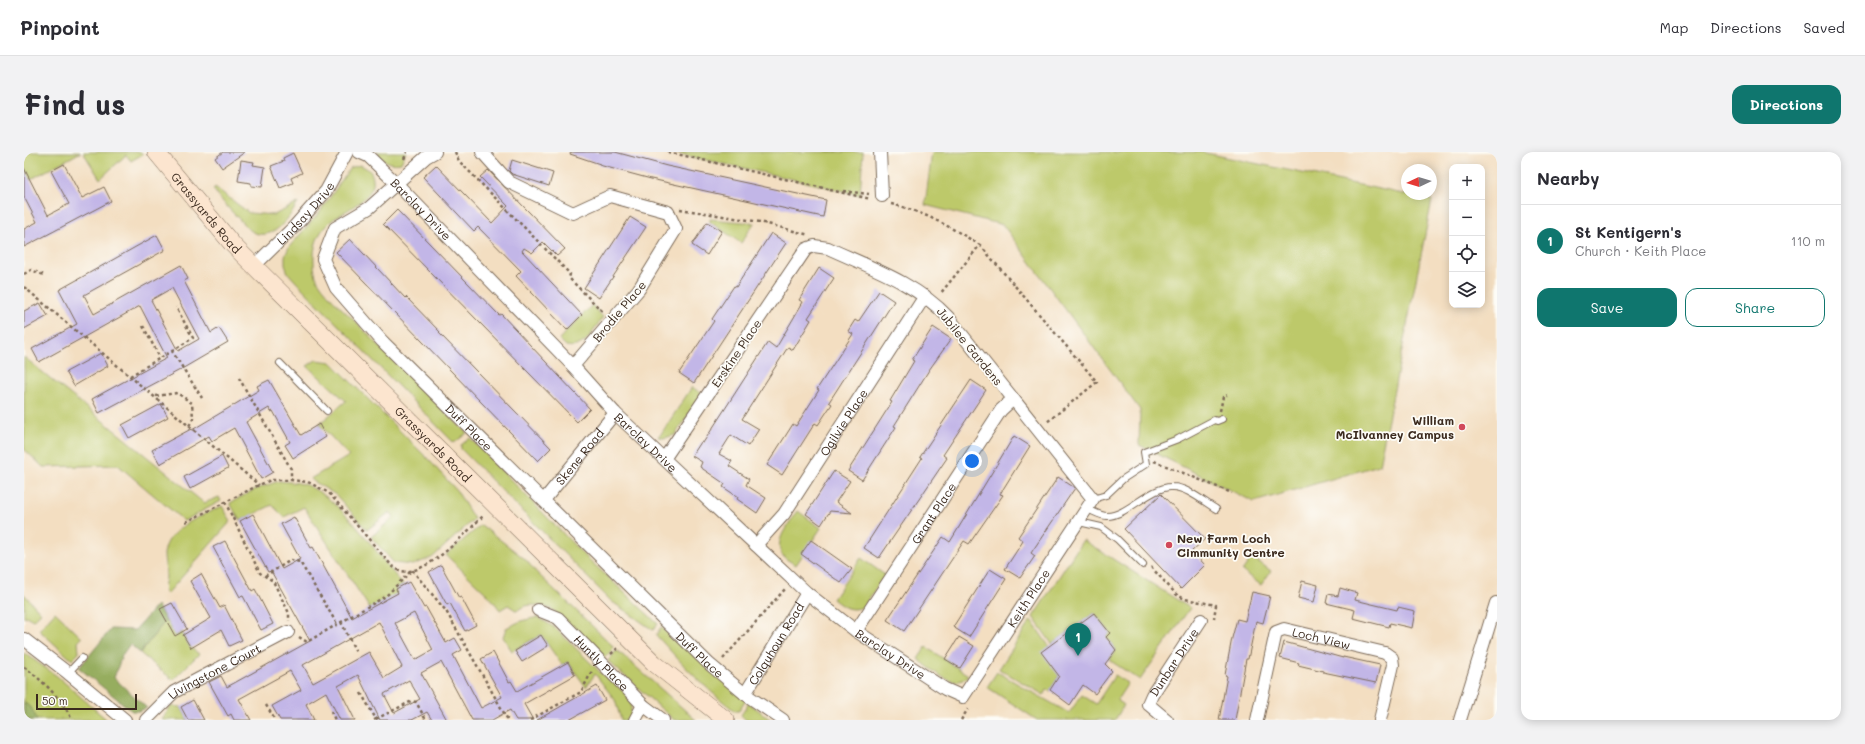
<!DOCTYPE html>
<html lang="en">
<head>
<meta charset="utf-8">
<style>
  body { margin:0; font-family:Mali,sans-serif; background:#f2f2f3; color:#2b2b33 }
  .controls { position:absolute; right:12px; top:12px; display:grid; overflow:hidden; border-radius:8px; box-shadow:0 2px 10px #0003 }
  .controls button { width:36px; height:36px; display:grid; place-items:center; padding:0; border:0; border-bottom:1px solid #e1e1e2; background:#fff; color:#2b2b33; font:20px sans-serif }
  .compass { position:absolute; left:1377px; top:12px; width:36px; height:36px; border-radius:50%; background:#fff; box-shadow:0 2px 10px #0003; rotate:266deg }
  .scale { position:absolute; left:12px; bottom:10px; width:101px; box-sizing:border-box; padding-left:4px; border:2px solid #3b2a1e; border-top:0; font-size:11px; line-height:14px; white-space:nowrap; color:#3b2a1e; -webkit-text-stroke:3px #fdfcf7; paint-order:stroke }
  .you { position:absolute; left:948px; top:309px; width:14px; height:14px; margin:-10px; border:3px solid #fff; border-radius:50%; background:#1a73e8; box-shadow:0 0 0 6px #1a73e833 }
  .badge { display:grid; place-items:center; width:26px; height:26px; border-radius:50%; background:#0f766e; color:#fff; font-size:13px; font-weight:700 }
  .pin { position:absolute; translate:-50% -33px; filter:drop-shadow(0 1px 2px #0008) }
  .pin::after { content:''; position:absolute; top:21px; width:14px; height:12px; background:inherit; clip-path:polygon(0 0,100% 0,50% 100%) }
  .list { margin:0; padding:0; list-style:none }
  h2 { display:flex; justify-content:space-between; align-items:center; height:52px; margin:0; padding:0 16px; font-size:17px }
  h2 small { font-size:13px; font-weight:400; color:#7c7c81 }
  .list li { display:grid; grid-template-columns:26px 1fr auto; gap:12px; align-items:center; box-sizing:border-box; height:72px; padding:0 16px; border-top:1px solid #e1e1e2 }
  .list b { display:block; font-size:15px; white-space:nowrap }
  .list p { margin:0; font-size:13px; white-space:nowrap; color:#7c7c81 }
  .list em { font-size:13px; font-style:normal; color:#7c7c81 }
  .actions { display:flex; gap:8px; padding:12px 16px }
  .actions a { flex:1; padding:9px 0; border:1px solid #0f766e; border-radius:12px; text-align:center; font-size:14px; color:#0f766e }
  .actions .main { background:#0f766e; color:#fff }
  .icon { flex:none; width:22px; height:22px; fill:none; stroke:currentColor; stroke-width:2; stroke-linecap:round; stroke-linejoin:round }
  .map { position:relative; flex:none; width:1473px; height:568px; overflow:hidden; border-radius:12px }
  header { display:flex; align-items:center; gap:24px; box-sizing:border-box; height:56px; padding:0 20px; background:#fff; border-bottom:1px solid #e1e1e2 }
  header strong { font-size:19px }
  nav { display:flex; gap:22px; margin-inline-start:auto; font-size:14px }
  .intro { display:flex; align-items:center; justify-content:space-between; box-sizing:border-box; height:96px; padding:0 24px }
  h1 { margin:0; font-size:28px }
  .button { padding:10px 18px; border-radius:12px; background:#0f766e; color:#fff; font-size:14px; font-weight:700 }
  main { display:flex; gap:24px; padding:0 24px }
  aside { flex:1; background:#fff; border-radius:12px; box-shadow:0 2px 10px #0003 }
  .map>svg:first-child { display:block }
</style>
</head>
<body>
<header>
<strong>Pinpoint</strong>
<nav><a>Map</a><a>Directions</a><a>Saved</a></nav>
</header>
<div class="intro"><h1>Find us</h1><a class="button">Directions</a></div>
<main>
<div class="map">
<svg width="1473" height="568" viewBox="0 0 1473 568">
  <rect width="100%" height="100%" fill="#fdfcf7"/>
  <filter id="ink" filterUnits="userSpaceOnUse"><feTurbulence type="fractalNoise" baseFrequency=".025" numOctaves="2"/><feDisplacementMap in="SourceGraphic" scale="8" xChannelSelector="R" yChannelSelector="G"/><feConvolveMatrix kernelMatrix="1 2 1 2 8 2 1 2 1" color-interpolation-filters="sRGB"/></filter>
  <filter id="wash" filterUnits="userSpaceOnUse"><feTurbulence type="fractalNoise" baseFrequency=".012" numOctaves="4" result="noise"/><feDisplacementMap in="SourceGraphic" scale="16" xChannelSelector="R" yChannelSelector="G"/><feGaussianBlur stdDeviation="0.9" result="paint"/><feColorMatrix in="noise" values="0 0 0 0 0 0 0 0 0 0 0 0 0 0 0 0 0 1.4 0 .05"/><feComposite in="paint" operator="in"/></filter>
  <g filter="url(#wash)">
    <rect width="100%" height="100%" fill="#f3dec1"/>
    <path fill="#bdc96a" stroke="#7c7a44" d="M0 0H57L0 31Z
      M59 0H117L119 2 107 9 102 3 76 27Z
      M353 0H382L377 11C365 13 360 10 353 0Z
      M647 0H839L836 43C773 27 710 15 647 0Z
      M908 0H1177L1408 48 1355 313 1230 350 1115 293 1116 258 979 73 901 53Z
      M336 13C343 16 348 19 349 27 353 46 317 60 306 70 293 81 289 95 290 111 290 116 291 124 294 129 305 146 323 161 337 175 372 211 407 247 443 281L430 291 272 130 264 121 261 113V104L265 95 296 60 326 16Z
      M191 35 225 61 250 63 274 51C266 64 253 85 235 82 226 81 219 71 213 65 205 57 196 47 189 37Z
      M686 67 730 71 717 91 686 70Z
      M568 153 579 165C569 178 562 198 542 194L535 187Z
      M0 205 180 351 195 345 197 349 160 369 94 313 19 315 0 297Z
      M292 208 307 210 405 308 433 339 450 367 409 405 389 413 370 411 347 385 370 365 366 360 343 378 312 343 286 327 325 304 295 272 322 249 283 214Z
      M668 235 678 242 651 283 640 286 635 285Z
      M446 286 558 401 634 472 629 478 587 449 437 297V293Z
      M255 329C263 330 272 330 279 332 315 343 355 404 379 433L372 437 374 441 346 457 280 355 260 365 248 353 216 369 206 351 232 337Z
      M198 354 207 369 143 442C138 435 142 431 142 424 142 416 140 409 140 402 143 375 177 365 198 354Z
      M774 359 797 376 772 413C768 410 762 408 759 404 748 389 766 371 774 359Z
      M457 373 501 407 513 421 587 492 589 495 588 499 580 506 528 457C517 453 502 450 493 459L484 453 476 458 466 445 422 403Z
      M1059 388 1166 456 1116 528 1085 508 1092 498 1082 485 1086 481 1070 461 1028 492 1009 465Z
      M1228 405 1247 419 1237 433 1218 419Z
      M837 406 861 423 839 455C826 460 819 455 809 447Z
      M0 442 17 461 9 468 2 464 0 466Z
      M31 460 58 486 54 490 55 501 48 508 15 478Z
      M514 465 531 476 576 520 604 543 607 552V568H597L591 548 571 522 562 535 544 510 538 513 517 483 488 499 479 485 482 476 497 469Z
      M142 468 151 484 158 480 167 496 175 502 149 528 116 501Z
      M1007 468 1025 494 1035 524 1026 539 1023 538 1020 543 975 517Z
      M637 475 722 548 715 559H711C679 535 659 513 632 483Z
      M902 495 944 523C931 541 906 516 894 507Z
      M592 499 595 500 672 568H650L584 509Z
      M0 501 33 524 83 568H0Z
      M973 520 1045 561 1058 543 1072 552 1091 523 1104 531 1093 548 1100 553 1091 568H1013L963 535Z
      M725 551 747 568H722L717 563Z
      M147 554 157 555 164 568H138Z"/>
    <path fill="#96ad5e" stroke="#686c3e" d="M133 453 142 468 116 501 106 492 98 503 90 526 123 556 115 559H108L55 516 87 477 111 478Z
      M0 550 8 557 13 568H0Z"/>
    <g id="blocks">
      <path fill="#c2b6e7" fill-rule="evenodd" d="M199 0H221L198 16 191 6Z
        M547 0H591L643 14 802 48 799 65 627 27 575 13 576 12 546 2Z
        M269 1 278 21 267 26 269 31 256 36 247 14 260 9 259 6Z
        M217 8 230 10 229 13 241 15 238 35 227 34V31L214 29Z
        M488 8 529 21 525 34 488 22 485 19Z
        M40 12 58 46 80 35 87 49 0 95V77L13 70 0 45V16L24 63 45 52 27 19Z
        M412 13 468 71 484 54 456 25 464 18 541 97 533 104 519 90 508 101 500 96 498 99 558 163 543 178 492 124 497 119 454 75 450 79 399 25Z
        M373 58 475 163 477 162 566 257 553 270 359 72Z
        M606 65 622 75 575 146 560 136Z
        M683 70 698 79 683 103 668 93Z
        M747 81 762 91 670 231 655 221 690 169 688 167 710 134 712 135Z
        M133 83 141 98 60 143 70 162 157 113 164 127 160 129 187 181 195 176 204 190 156 218 75 261 68 247 143 206 116 154 15 210 8 197 53 172 35 138ZM148 136 175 187 154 199 127 148Z
        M326 87 381 146 382 145 416 180 415 181 527 296 514 309 312 100Z
        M795 116 810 126 784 166 787 168 769 198 764 195 718 267 735 277 724 294 707 283 695 302 708 309 705 314 725 327 722 333 742 346 733 361 713 347 714 345 699 335 701 332 676 315 678 310 668 304 677 290 679 291 744 190 752 196 779 150 775 148Z
        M855 139 870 149 805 250 808 252 794 273 791 271 758 323 743 313 769 272 772 274 795 238 793 237 829 182 824 179 831 168 834 170Z
        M16 151 24 164 0 177V159Z
        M909 175 927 187 905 218 870 274 872 275 838 328 824 319 868 250 866 249 890 209 888 208Z
        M77 201 84 214 50 234 42 220Z
        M245 228 277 283 295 272 302 285 269 306 261 293 266 290 249 259 247 260 245 256 222 270 249 320 237 327 210 276 188 289 185 284 136 312 128 298 167 277 168 278 235 238 233 234Z
        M947 228 962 238 919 303 923 306 855 406 840 396 898 306 896 305Z
        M137 252 144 265 105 286 98 273Z
        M990 284 1006 294 976 342 979 343 945 392 940 389 880 479 863 468 919 385 926 390Z
        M198 304 204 316 166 337 160 325Z
        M810 319 826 329 812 350 828 361 806 359 797 373 782 362Z
        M1034 325 1051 336 1007 401 1011 404 996 426 981 417 999 389 994 385Z
        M1137 342 1181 387 1168 399 1181 413 1157 437 1100 377Z
        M229 362 258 417 276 407 257 372 270 365 287 396 289 395 328 466 374 441 372 437 385 430 400 456 402 455 422 491 431 486 438 498 429 503 457 556 478 545 457 507 469 500 485 530 487 529 493 539 544 510 551 523 500 552 509 568H492L486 558 468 568H448L417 510 397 521 423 568H408L403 560 388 568H356L334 523 314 534 331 568H316L302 540 282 552 290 568H256L248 554 277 538 266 519 215 547 227 568H210L207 562 204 564 185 530 197 524 203 535 286 489 247 419 244 420 216 369ZM390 461 409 498 391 508 371 471ZM355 470 378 515 360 526 345 500 289 531 279 513ZM385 528 396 547 370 561 360 542Z
        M787 388 828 417 817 431 777 402Z
        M201 389 228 439 231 437 249 472 237 478 219 444 216 445 189 395Z
        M417 413 435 446 437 445 452 473 441 479 426 451 423 453 405 420Z
        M966 417 982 427 945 485 929 475Z
        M177 422 196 456 200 453 218 488 205 494 197 478 167 496 159 483 187 466 166 429Z
        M1278 429 1294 433 1290 450 1274 446Z
        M1316 436 1333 441 1331 448 1373 458 1374 455 1391 459 1388 476 1366 471 1365 475 1329 466 1331 458 1302 451 1304 442 1314 444Z
        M1228 440 1246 444 1239 471 1232 469 1224 507H1222L1211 568H1195L1203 524 1201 523 1208 486 1213 467 1221 469Z
        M148 451 163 477 151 484 136 457Z
        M1070 461 1086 481 1082 485 1092 498 1081 512 1088 519 1071 542 1059 533 1046 553 1026 538 1035 524 1017 500Z
        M517 483 524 494 498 510 491 499Z
        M935 485 950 494 936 516 921 507Z
        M1260 490 1319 506V505L1356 513 1352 531 1299 520V519L1274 513 1275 511 1256 506Z
        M573 534 581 548 545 568H513Z
        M169 548 180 568H164L157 555Z"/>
    </g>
  </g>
  <g filter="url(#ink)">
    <use href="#blocks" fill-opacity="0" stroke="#7b6957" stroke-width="1"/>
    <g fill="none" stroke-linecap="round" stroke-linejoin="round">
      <defs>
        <path id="lane" d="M256 211 303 259
          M1069 347 1082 343 1099 327 1122 312 1120 300 1154 287 1190 268 1193 269 1198 267
          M1063 357C1069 359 1076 364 1083 364 1103 364 1127 334 1148 335 1163 335 1180 350 1192 357
          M1055 370 1077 375 1093 387 1119 413
          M44 521 58 506"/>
        <g id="street">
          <path id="s1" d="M335 0 344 4 373 32 549 214 591 261 783 441 832 479 921 537 939 545 1069 347 924 165C892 131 845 115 804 96L790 94 782 97 640 307"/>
          <path id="s2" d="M411 0 402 5 345 56 311 76 299 107 312 136 358 189 684 511 721 542 759 568"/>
          <path d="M458 0 485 30 549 61 586 44 644 60 652 77 615 137 549 214"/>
          <path d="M856 0 858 44"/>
          <path id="s3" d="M230 114 270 75 302 39 323 0"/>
          <path id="s4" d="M520 348 591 261"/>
          <path id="s5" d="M732 393 760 362 901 144"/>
          <path id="s6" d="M514 458 534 466 619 553 639 568"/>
          <path id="s7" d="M832 479 977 258 989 247"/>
          <path d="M0 487 44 521 101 568"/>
          <path id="s8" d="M721 542 783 441"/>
          <path id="s9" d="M122 568 150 540 264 480"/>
          <path d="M611 568 619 553"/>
          <path id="s10" d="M1143 568 1124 552 1128 543 1177 468"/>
          <path id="s11" d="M1233 568 1252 480 1260 477 1361 501 1368 506 1369 513 1356 568"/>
          <path d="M1436 568 1472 451"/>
        </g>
        <g id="secondary">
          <path id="s12" d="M132 0 209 93 230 114 630 511 702 568"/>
        </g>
      </defs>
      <use href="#lane" stroke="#7b6957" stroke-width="8"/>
      <use href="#street" stroke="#7b6957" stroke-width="14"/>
      <use href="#secondary" stroke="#7b6957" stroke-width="18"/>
      <path stroke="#7b6957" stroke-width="2.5" stroke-dasharray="3 3" stroke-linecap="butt" d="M431 0 435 9 546 122 545 126 580 161
        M644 0 808 38
        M380 7 383 0
        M806 38 847 47
        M819 39 845 42
        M867 52C899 59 928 76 956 93L916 142
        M656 57 736 70 785 83
        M956 93 1073 230 1023 270
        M0 122 7 118 20 123
        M0 135 235 333
        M119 174 136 206
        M148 199 169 186 152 155
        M106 224 148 199 178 246
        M215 226 267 317V328
        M132 244 153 241 168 251 169 267 165 274
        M1196 259 1199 245 1203 243
        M1130 309 1208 341
        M201 350 236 421 249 429 265 461V469
        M162 370 235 333 247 328H267L284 330 305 341 368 414C371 416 374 418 377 419 404 424 442 380 460 363
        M1127 415 1153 443 1161 447 1192 453 1190 466
        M241 424 267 408 276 410 313 472
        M317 470 333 502
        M275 485 283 490 362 444 388 418 422 459 484 568
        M587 502 595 495
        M699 507 762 436
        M0 515C16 526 40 549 48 568
        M337 541 352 567 350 568
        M242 553 251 568
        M307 559 311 568
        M352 567 388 549 392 550 402 568
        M506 568 557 540 568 519
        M937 568 944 557"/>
      <use href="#lane" stroke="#fff" stroke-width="6"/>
      <use href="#street" stroke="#fff" stroke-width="12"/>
      <use href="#secondary" stroke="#fce5cf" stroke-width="17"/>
    </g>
  </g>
  <g fill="#d1495b" stroke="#fdfcf7" stroke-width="1.5">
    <circle cx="1438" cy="275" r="4"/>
    <circle cx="1145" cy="393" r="4"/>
  </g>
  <g text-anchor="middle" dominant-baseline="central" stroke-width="3.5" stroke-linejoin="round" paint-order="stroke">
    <g font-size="12" fill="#3b2a1e" stroke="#fdfcf7">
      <text stroke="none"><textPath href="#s1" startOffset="85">Barclay Drive</textPath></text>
      <text stroke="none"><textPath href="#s12" startOffset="79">Grassyards Road</textPath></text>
      <text stroke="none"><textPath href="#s3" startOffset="74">Lindsay Drive</textPath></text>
      <text transform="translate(595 159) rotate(-50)">Brodie Place</text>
      <text transform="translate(946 194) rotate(51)">Jubilee Gardens</text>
      <text transform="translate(712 201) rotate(-56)">Erskine Place</text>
      <text stroke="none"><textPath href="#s5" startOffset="151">Ogilvie Place</textPath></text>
      <text stroke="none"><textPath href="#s2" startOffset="384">Duff Place</textPath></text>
      <text stroke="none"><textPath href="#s1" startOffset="409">Barclay Drive</textPath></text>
      <text stroke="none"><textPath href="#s12" startOffset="403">Grassyards Road</textPath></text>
      <text stroke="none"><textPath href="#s4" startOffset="56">Skene Road</textPath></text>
      <text stroke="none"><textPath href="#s7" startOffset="141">Grant Place</textPath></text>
      <text stroke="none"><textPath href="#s1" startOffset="936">Keith Place</textPath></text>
      <text stroke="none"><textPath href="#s11" startOffset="137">Loch View</textPath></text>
      <text stroke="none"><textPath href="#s8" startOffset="59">Colquhoun Road</textPath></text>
      <text stroke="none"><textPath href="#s1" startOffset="733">Barclay Drive</textPath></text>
      <text stroke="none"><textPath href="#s2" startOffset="708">Duff Place</textPath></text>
      <text stroke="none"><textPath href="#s10" startOffset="74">Dunbar Drive</textPath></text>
      <text stroke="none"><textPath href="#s6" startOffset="84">Huntly Place</textPath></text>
      <text stroke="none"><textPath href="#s9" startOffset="85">Livingstone Court</textPath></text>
    </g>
    <g font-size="12" font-weight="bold" fill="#3b2a1e" stroke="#fdfcf7" text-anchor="end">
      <text x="1430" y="268">William<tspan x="1430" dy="14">McIlvanney Campus</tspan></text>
      <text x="1153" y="386" text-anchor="start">New Farm Loch<tspan x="1153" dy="14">Cimmunity Centre</tspan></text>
    </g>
  </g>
</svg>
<div class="controls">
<button>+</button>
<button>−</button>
<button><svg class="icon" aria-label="locate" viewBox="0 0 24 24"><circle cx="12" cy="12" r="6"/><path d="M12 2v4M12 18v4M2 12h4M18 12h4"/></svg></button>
<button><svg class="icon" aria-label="layers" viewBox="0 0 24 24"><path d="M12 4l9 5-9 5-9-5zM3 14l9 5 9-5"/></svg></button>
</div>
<svg class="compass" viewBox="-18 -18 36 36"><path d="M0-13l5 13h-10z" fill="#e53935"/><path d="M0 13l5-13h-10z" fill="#7c7c81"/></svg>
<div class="scale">50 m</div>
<div class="you"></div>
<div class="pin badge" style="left:1054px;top:504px">1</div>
</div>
<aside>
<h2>Nearby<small></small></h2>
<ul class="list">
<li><span class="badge">1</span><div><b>St Kentigern's</b><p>Church · Keith Place</p></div><em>110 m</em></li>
</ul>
<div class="actions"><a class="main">Save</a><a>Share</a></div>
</aside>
</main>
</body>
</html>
